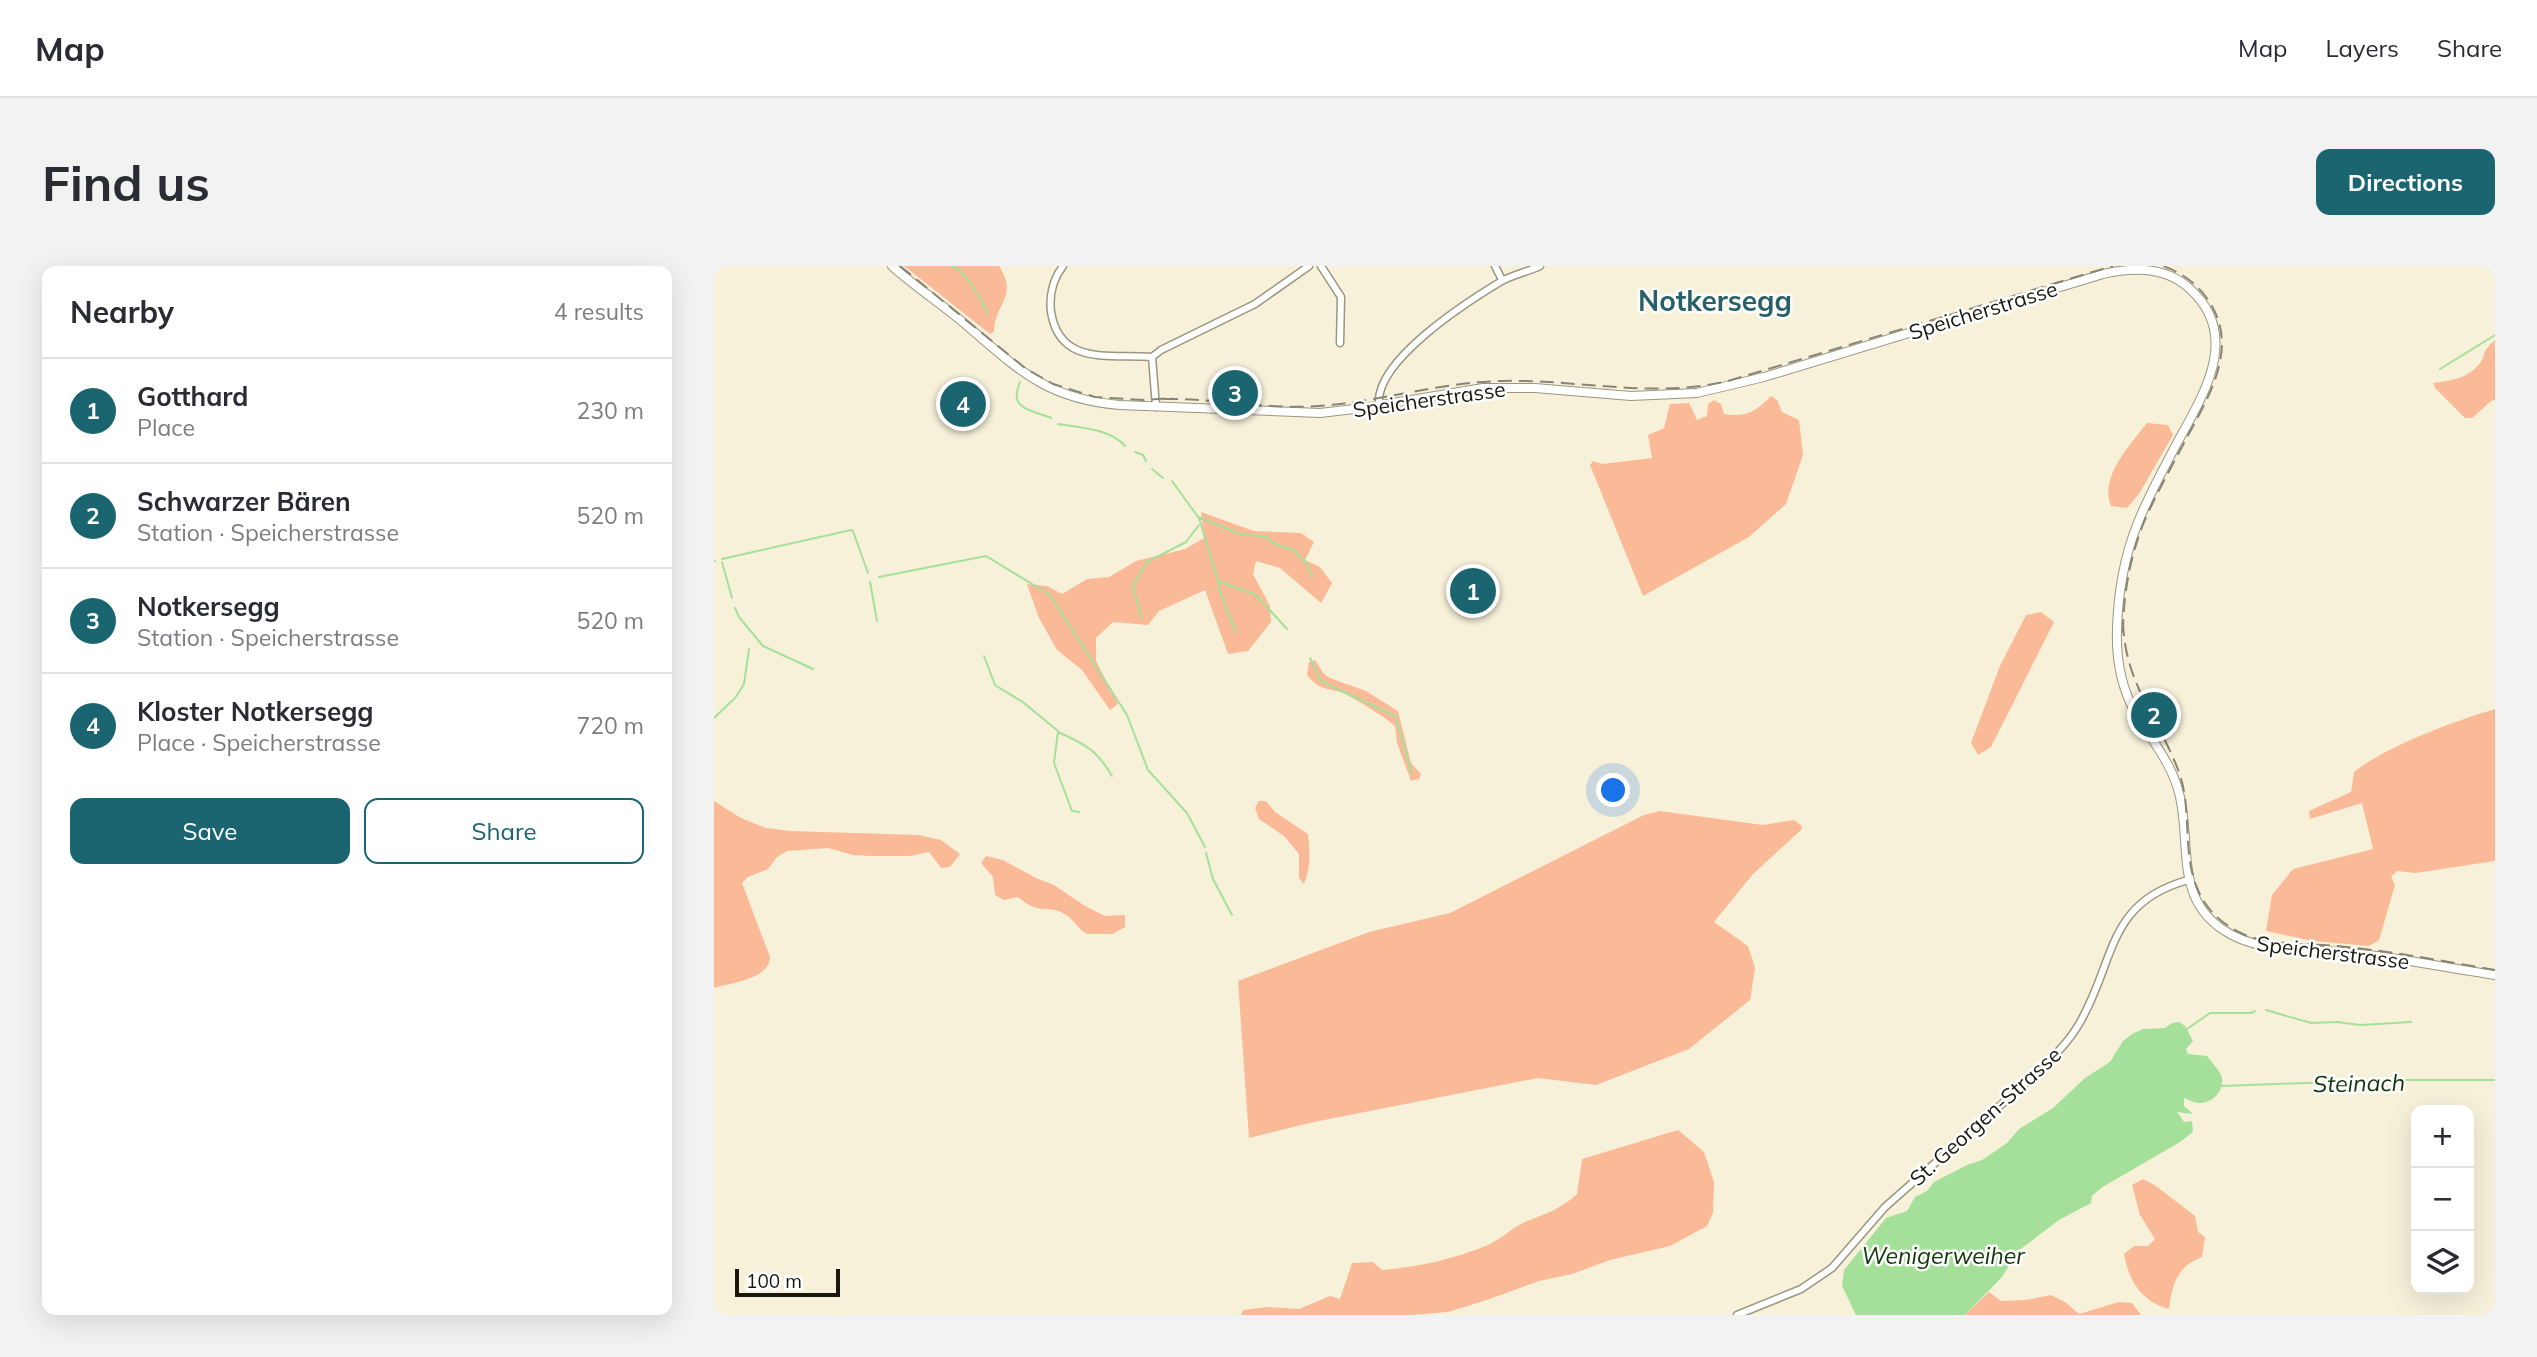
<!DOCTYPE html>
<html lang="en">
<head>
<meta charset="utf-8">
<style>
  body { margin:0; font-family:Mulish,sans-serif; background:#f2f2f3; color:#2b2b33 }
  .controls { position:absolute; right:21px; bottom:21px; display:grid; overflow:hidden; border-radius:14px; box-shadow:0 7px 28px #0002 }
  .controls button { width:63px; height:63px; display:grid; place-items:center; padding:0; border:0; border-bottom:2px solid #e1e1e2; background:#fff; color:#2b2b33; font:35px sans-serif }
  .scale { position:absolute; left:21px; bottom:18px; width:105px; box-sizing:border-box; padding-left:7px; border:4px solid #19170e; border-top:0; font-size:19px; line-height:24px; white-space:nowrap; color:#19170e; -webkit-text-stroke:5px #fefefe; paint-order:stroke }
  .you { position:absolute; left:900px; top:525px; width:24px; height:24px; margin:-18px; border:5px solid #fff; border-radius:50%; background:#1a73e8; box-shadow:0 0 0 10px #1a73e833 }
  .badge { display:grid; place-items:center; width:46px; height:46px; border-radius:50%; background:#1a6570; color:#fff; font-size:23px; font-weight:700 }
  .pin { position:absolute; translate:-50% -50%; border:4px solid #fff; box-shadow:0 2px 7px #0006 }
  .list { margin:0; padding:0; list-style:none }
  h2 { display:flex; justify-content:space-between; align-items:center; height:91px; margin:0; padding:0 28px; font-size:30px }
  h2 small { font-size:23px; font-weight:400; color:#7c7c81 }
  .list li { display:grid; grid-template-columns:46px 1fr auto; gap:21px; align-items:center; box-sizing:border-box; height:105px; padding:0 28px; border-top:2px solid #e1e1e2 }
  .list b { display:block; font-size:26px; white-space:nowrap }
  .list p { margin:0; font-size:23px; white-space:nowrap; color:#7c7c81 }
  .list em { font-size:23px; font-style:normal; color:#7c7c81 }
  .actions { display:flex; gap:14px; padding:21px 28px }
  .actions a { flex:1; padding:16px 0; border:2px solid #1a6570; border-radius:14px; text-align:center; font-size:24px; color:#1a6570 }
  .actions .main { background:#1a6570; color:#fff }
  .icon { flex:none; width:38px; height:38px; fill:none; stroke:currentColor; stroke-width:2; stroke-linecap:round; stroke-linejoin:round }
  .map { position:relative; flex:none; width:1781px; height:1049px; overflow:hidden; border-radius:14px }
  header { display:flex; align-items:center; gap:42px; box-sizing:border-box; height:98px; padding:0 35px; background:#fff; border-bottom:2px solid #e1e1e2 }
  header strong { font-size:33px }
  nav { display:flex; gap:38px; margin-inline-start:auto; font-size:24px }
  .intro { display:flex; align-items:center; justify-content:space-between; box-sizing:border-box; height:168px; padding:0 42px }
  h1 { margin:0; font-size:49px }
  .button { padding:18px 32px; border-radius:14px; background:#1a6570; color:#fff; font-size:24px; font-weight:700 }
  main { display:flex; gap:42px; padding:0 42px }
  aside { flex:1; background:#fff; border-radius:14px; box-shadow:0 7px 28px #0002 }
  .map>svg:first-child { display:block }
</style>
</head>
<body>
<header>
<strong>Map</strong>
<nav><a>Map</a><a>Layers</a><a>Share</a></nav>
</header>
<div class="intro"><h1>Find us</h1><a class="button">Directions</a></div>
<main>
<aside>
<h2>Nearby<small>4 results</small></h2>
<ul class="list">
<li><span class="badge">1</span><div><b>Gotthard</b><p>Place</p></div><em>230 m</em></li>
<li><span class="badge">2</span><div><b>Schwarzer Bären</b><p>Station · Speicherstrasse</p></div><em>520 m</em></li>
<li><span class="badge">3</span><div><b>Notkersegg</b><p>Station · Speicherstrasse</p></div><em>520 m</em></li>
<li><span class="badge">4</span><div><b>Kloster Notkersegg</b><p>Place · Speicherstrasse</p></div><em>720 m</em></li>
</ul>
<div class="actions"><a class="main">Save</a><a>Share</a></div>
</aside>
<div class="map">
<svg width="1781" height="1049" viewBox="0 0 1781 1049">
  <rect width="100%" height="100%" fill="#f7f1da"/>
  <path fill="#fbba97" d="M190 0H285C305 31 281 36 280 66L276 68Z
    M1781 74V134L1777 135 1758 152H1751L1721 122 1719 117C1738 114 1754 113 1766 97 1773 87 1767 86 1781 74Z
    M1057 130 1063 134 1068 146 1085 154 1089 189 1072 238 1035 271 929 330 876 199 879 195 888 198 938 192 934 169 950 162 956 138 975 137 983 154 993 150 994 138 1000 134 1007 138 1010 148C1033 151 1040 147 1057 130Z
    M1433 157 1454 159 1459 169 1425 228 1413 242 1397 240C1385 211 1416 179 1433 157Z
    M487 246 540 265 587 267 600 276 591 294 606 301 618 317 607 337 566 302 542 295 539 308 556 340 557 356 534 385 514 388 491 324 445 345 434 359 399 356 382 372V395L404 438 396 444 368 404 343 384 325 352 313 318 333 320 348 328 373 313 395 311 422 295 471 283 490 272Z
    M1327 346 1340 356 1277 481 1264 489 1257 477 1286 400 1312 349Z
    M601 394 610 408 616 412 652 425 684 445 697 497 707 508 705 513 697 515 683 477 681 460C666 448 650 438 633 429 615 420 609 428 593 409L595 396Z
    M1781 443V595L1702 607 1683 605 1677 611 1681 619 1665 674 1655 680 1599 675 1552 665 1558 629 1579 603 1659 583 1648 537 1596 553 1595 545 1637 526 1640 506C1673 480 1740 455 1781 443Z
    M0 535 27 552 52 562 76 565 204 569 227 574 246 588 236 601 227 602 215 586 196 590H157L139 589 114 582 73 585 63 591 54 603 34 611 28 617 56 691C56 713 17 717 0 722Z
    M545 535H552L561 546 594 568C596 586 597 601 590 618L585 612V588L570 570 545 553 541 542Z
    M946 545 1049 559 1080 554 1088 560 1087 564 1039 608 1000 656 1034 680 1041 702 1036 734 975 783 882 819 824 812 600 856 535 872 524 715 655 666 736 647 930 549Z
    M272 590 289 594 322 612 340 619 371 640 391 650 411 649V661L399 668H373C364 663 360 654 352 649 334 637 326 651 304 631L290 634 281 629 279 611 267 597Z
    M964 864 990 886 1000 916 999 947 993 960 956 980 896 994 858 1008 825 1015 776 1033 734 1046 697 1049H527L529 1044 553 1041 585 1043 616 1030 626 1033 638 997 659 996 668 1004C704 1001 740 993 774 979 787 973 798 962 811 956 833 947 845 944 863 928L868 893Z
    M1429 913 1442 920 1481 950 1484 966 1491 971 1488 991C1463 1000 1458 1019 1455 1043 1427 1035 1415 1015 1410 988L1420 980H1434L1441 973 1426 949 1418 919Z
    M1275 1026 1287 1035 1312 1034 1337 1029 1351 1036 1365 1048 1405 1036 1418 1037 1427 1049H1251Z"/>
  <path fill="#a5e09a" d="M1465 756 1471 760 1479 775 1472 783 1474 788 1493 790C1497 796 1504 802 1507 809 1513 824 1496 841 1480 836 1477 836 1474 833 1470 832V840L1479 848 1463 846 1470 856 1478 855 1479 866 1466 876 1387 922 1378 930 1377 937 1345 954 1304 985 1288 1011 1251 1049H1142L1128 1020 1130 1004 1172 952 1193 945 1201 931 1213 925 1220 916 1253 899 1268 894 1293 877 1305 863 1339 842 1371 812 1396 796 1409 775 1418 768 1429 763 1451 762 1458 757Z"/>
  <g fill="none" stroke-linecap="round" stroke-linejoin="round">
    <path stroke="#a5e09a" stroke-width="2" d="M238 0C254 7 265 32 274 47
      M1726 103 1781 69
      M306 116C305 119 303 123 303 127 299 144 327 147 337 152
      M344 158C364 161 397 163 411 180
      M421 186 429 189 432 195
      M438 203 449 212
      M458 215 484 251 526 268 553 271 559 277 581 285 593 298 598 311
      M485 252 504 315 542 329 573 363
      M8 293 137 264 139 265 154 307
      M0 295H1
      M8 296 18 332
      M165 311 272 290 336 329 413 449 434 504 473 547 491 581
      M504 315 508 332 522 366
      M156 316 163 355
      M21 342 25 351 49 380 99 403
      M427 351 419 320 433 296 472 276 485 259
      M270 390 281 419 310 437 344 465 340 497 358 545 365 546
      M596 392 607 415 681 450 698 508
      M0 452 21 432 30 418 35 383
      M344 466C371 478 383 484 398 510
      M492 587 499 613 518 649
      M1552 744 1597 757 1623 756 1646 759 1697 756
      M1473 763 1496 747H1537L1541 745
      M1508 820 1670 814H1781"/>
    <defs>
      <path id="minor" d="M349 0C339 13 335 30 337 46 346 102 399 87 438 91
        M607 0 627 31 626 77
        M781 0 788 14
        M665 139C660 95 753 36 786 16 798 9 813 6 826 0
        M442 141 438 91 447 84 541 38 595 0
        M1023 1049 1087 1023 1118 1002 1171 941 1323 807C1338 792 1354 777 1365 758 1402 696 1391 637 1474 614"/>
      <path id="secondary" d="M178 0C199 19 223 35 245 53 301 100 329 133 406 139L606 147 649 142 769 122H821L917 130 983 127 1050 111 1389 8C1419 1 1451 0 1475 22 1528 69 1490 128 1463 177 1449 204 1434 230 1423 259 1410 292 1404 328 1403 363 1402 392 1407 421 1421 446 1437 474 1459 498 1466 531 1477 578 1461 631 1508 663 1545 689 1595 682 1638 687 1686 692 1733 702 1781 709"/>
    </defs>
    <use href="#minor" stroke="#9b9680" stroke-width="9"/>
    <use href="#secondary" stroke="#9b9680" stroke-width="10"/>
    <use href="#minor" stroke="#fff" stroke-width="6"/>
    <use href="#secondary" stroke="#fff" stroke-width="8"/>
    <path stroke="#898574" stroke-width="2" stroke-dasharray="14 7" stroke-linecap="butt" d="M186 0 311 102 339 118 381 131 430 134 459 132
      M450 133C501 132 553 144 604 140 665 136 726 116 788 115 864 113 938 133 1014 115L1399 0
      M1409 356C1411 420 1446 453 1466 509 1478 546 1468 589 1484 624 1492 644 1509 659 1529 668 1558 680 1592 677 1623 680 1676 685 1729 695 1781 704
      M1409 367C1409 329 1416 291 1430 256 1442 228 1457 202 1471 175 1495 130 1528 79 1492 31 1481 16 1466 6 1449 0"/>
  </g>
  <g text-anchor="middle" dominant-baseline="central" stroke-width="5" stroke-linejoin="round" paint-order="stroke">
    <g font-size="21" fill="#19170e" stroke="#fefefe">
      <text transform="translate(1269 44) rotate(-17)">Speicherstrasse</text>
      <text transform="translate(715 133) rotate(-8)">Speicherstrasse</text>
      <text transform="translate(1619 686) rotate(7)">Speicherstrasse</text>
      <text transform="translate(1271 850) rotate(-42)">St. Georgen-Strasse</text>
    </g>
    <g font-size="23" font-style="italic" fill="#123809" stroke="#fefefe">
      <text transform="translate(1645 817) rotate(-1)">Steinach</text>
      <text x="1229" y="989">Wenigerweiher</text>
    </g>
    <g font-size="28" font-weight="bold" fill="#286068" stroke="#fefefe">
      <text x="1001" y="34">Notkersegg</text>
    </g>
  </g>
</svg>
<div class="controls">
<button>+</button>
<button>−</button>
<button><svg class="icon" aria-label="layers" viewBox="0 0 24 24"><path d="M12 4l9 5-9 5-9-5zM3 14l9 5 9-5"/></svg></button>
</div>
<div class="scale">100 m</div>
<div class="you"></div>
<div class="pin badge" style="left:759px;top:325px">1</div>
<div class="pin badge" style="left:1440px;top:449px">2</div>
<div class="pin badge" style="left:521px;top:127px">3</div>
<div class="pin badge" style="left:249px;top:138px">4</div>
</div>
</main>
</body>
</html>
